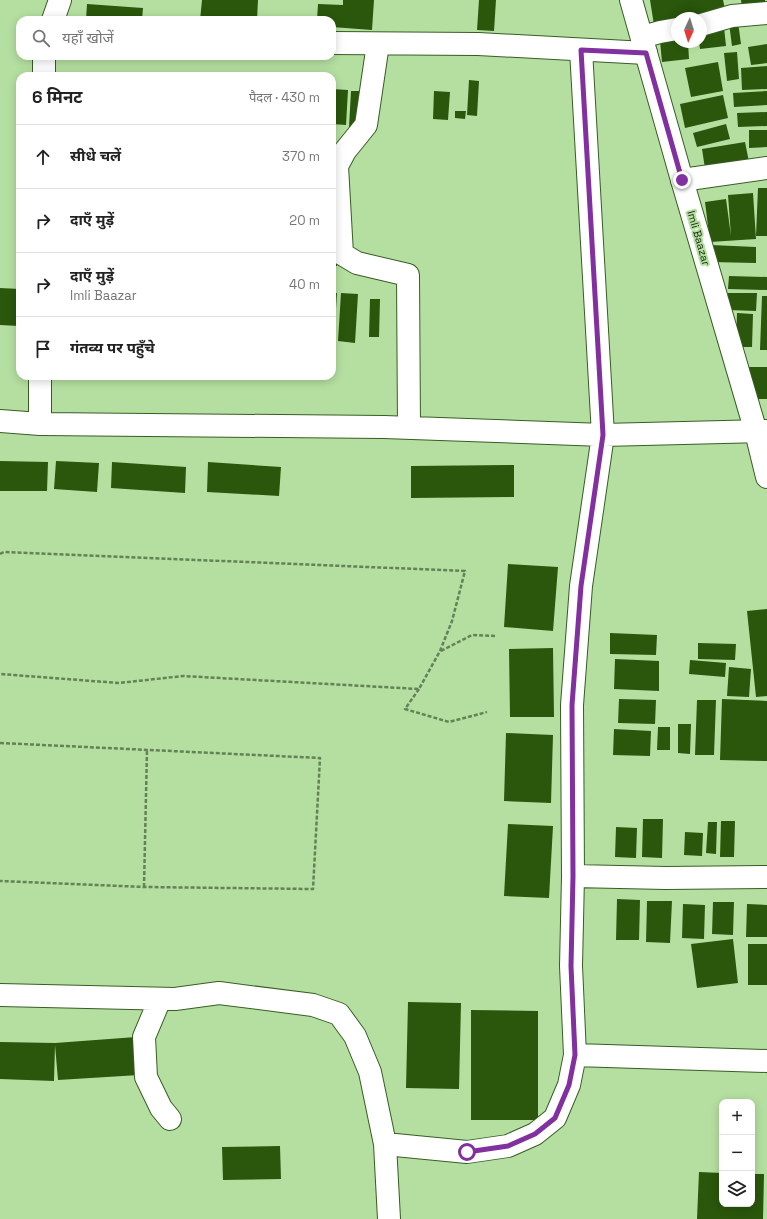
<!DOCTYPE html>
<html lang="hi">
<head>
<meta charset="utf-8">
<style>
  body { margin:0; font-family:"Space Grotesk","Noto Sans Devanagari",sans-serif; background:#f2f2f2; color:#222 }
  .controls { position:absolute; right:12px; bottom:12px; display:grid; overflow:hidden; border-radius:8px; box-shadow:0 2px 10px #0003 }
  .controls button { width:36px; height:36px; display:grid; place-items:center; padding:0; border:0; border-bottom:1px solid #e0e0e0; background:#fff; color:#222; font:20px sans-serif }
  .compass { position:absolute; left:671px; top:12px; width:36px; height:36px; border-radius:50%; background:#fff; box-shadow:0 2px 10px #0003; rotate:184deg }
  .stop { position:absolute; width:12px; height:12px; margin:-9px; border:3px solid #82309f; border-radius:50%; background:#fff }
  .stop.end { background:#82309f; border-color:#fff; box-shadow:0 1px 4px #0008 }
  .list { margin:0; padding:0; list-style:none }
  h2 { display:flex; justify-content:space-between; align-items:center; height:52px; margin:0; padding:0 16px; font-size:17px }
  h2 small { font-size:13px; font-weight:400; color:#767676 }
  .list li { display:grid; grid-template-columns:26px 1fr auto; gap:12px; align-items:center; box-sizing:border-box; height:64px; padding:0 16px; border-top:1px solid #e0e0e0 }
  .list b { display:block; font-size:15px; white-space:nowrap }
  .list p { margin:0; font-size:13px; white-space:nowrap; color:#767676 }
  .list em { font-size:13px; font-style:normal; color:#767676 }
  .icon { flex:none; width:22px; height:22px; fill:none; stroke:currentColor; stroke-width:2; stroke-linecap:round; stroke-linejoin:round }
  .map { position:relative; flex:none; width:767px; height:1219px; overflow:hidden }
  .search { position:absolute; background:#fff; box-shadow:0 2px 10px #0003; left:16px; top:16px; width:320px; height:44px; display:flex; align-items:center; gap:10px; box-sizing:border-box; padding:0 14px; border-radius:12px; color:#767676; font-size:15px }
  .panel { position:absolute; background:#fff; box-shadow:0 2px 10px #0003; left:16px; top:72px; width:320px; height:308px; border-radius:12px }
  .map>svg:first-child { display:block }
</style>
</head>
<body>
<div class="map">
<svg width="767" height="1219" viewBox="0 0 767 1219">
  <rect width="100%" height="100%" fill="#b5dfa1"/>
  <path fill="#2a570b" d="M202 0H258L257 20H200Z
    M343 0H374L372 30 332 27V20H317L318 4 343 5Z
    M479 0H496L494 31 477 30Z
    M650 0H723L726 14 700 18H677V22L654 25Z
    M741 0H765V7L742 9Z
    M87 4 143 8 142 20H86Z
    M738 22 741 44 732 46 729 23Z
    M724 27 726 46 700 49 699 42H701V30Z
    M677 39V42H688L689 59 662 62 660 41Z
    M767 44V63L751 65 748 47Z
    M737 52 739 79 727 81 724 53Z
    M718 62 723 91 691 97 685 68Z
    M767 66V89L742 90 741 68Z
    M469 80 479 81 477 116 467 115Z
    M332 89 348 90 346 125 332 124Z
    M351 91H363L361 128 349 127Z
    M434 91 450 92 448 120 433 119Z
    M767 91V105L734 107 733 93Z
    M723 95 728 118 685 128 680 104Z
    M455 111H466L465 119 455 118Z
    M767 112V126L738 127 737 113Z
    M726 124 730 139 697 147 693 133Z
    M749 130H767V147L749 148Z
    M745 142 750 167 706 175 702 149Z
    M758 188H767V236H756Z
    M753 193 756 239 710 242 705 202 726 199 731 236 728 195Z
    M711 245 756 247V263L711 262Z
    M332 254 337 255V266H332Z
    M729 276 767 277V290L728 289Z
    M0 288 20 289 19 326 0 325Z
    M332 293H337L334 339H332Z
    M341 293 358 294 355 343 338 341Z
    M728 293H757L756 311 728 310Z
    M762 296H767V350H760Z
    M370 299H380L379 337H369Z
    M737 313 753 314 752 347H736Z
    M748 367H767V399H747Z
    M0 461 48 462 47 491H0Z
    M56 461 99 463 97 492 54 489Z
    M112 462 186 467 185 493 111 488Z
    M208 462 281 467 279 496 207 492Z
    M514 465V497L411 498V466Z
    M508 564 558 567 553 631 504 627Z
    M767 609V696L756 697 747 611Z
    M610 633 657 635 656 655 610 654Z
    M698 643 736 644 735 660 698 659Z
    M553 648 554 717H510L509 649Z
    M615 659 659 661V691L614 689Z
    M690 660 726 663 725 677 689 674Z
    M729 667 751 669 749 697 727 696Z
    M619 699 656 700 655 724 618 723Z
    M722 699 767 701V761L720 760Z
    M697 700H716L714 755H695Z
    M678 724H691L690 754 678 753Z
    M658 727H670V750H657Z
    M614 729 651 731 650 756 613 755Z
    M506 733 553 735 551 803 504 801Z
    M643 819H663L662 858 642 857Z
    M721 821H735L734 857H720Z
    M708 822H717L716 854 706 853Z
    M508 824 553 826 549 898 504 896Z
    M616 827 637 828 636 858 615 857Z
    M685 832 703 833 702 856 684 855Z
    M617 899 640 900 639 940H616Z
    M647 901H672L670 943 646 942Z
    M713 902H734L733 935 712 934Z
    M683 904 705 905 704 939 682 938Z
    M747 904 767 905V937H746Z
    M733 939 738 983 697 988 691 944Z
    M748 944H767V985H748Z
    M408 1002 461 1003 459 1089 406 1088Z
    M471 1010 538 1011V1120H471Z
    M136 1037 139 1075 58 1080 55 1045 54 1081 0 1079V1042L55 1043Z
    M280 1146 281 1179 223 1180 222 1147Z
    M699 1172 722 1173V1204H752V1174H764L763 1219H697Z"/>
  <g fill="none" stroke-linecap="round" stroke-linejoin="round">
    <defs>
      <path id="minor" d="M53 20 60 0
        M701 25 732 16 767 13
        M642 37 660 32 677 29
        M332 43 478 44 646 53
        M378 44 366 125 345 151 337 166 342 254 357 263 408 275 409 428
        M44 76V56
        M682 180 767 168
        M0 421 40 424 384 427 603 435 767 431
        M40 424V376
        M573 876 572 705 581 586 603 435 581 50
        M0 995 175 999 219 993 313 1005 339 1014 355 1036 370 1072 385 1144 389 1219
        M160 999 144 1037 146 1077 161 1108 170 1119
        M575 1055 767 1061
        M385 1144 467 1152 508 1146 535 1134 555 1118 569 1085 575 1055 571 966 573 876 666 878 767 877"/>
      <path id="secondary" d="M631 0 682 180 756 432 767 477"/>
    </defs>
    <use href="#minor" stroke="#385d24" stroke-width="24"/>
    <use href="#secondary" stroke="#385d24" stroke-width="24"/>
    <path stroke="#658157" stroke-width="2.5" stroke-dasharray="4 2" stroke-linecap="butt" d="M0 554 4 552 465 571 452 621 440 651 419 689 183 676 119 683 0 674
      M441 651 472 635 495 636
      M419 689 405 709 449 722 487 712
      M0 743 320 758 313 889 144 887 0 881
      M144 887 147 749"/>
    <use href="#minor" stroke="#fff" stroke-width="22"/>
    <use href="#secondary" stroke="#fff" stroke-width="22"/>
  </g>
  <g fill="none" stroke-linecap="round" stroke-linejoin="round">
    <path stroke="#82309f" stroke-width="5" d="M467 1152 508 1146 535 1134 555 1118 569 1085 575 1055 571 966 573 876 572 705 581 586 603 435 581 50 646 53 682 180"/>
  </g>
  <g text-anchor="middle" dominant-baseline="central" stroke-width="4" stroke-linejoin="round" paint-order="stroke">
    <g font-size="11" fill="#192911" stroke="#b5dfa1">
      <text transform="translate(699 238) rotate(74)">Imli Baazar</text>
    </g>
  </g>
</svg>
<div class="controls">
<button>+</button>
<button>−</button>
<button><svg class="icon" aria-label="layers" viewBox="0 0 24 24"><path d="M12 4l9 5-9 5-9-5zM3 14l9 5 9-5"/></svg></button>
</div>
<svg class="compass" viewBox="-18 -18 36 36"><path d="M0-13l5 13h-10z" fill="#e53935"/><path d="M0 13l5-13h-10z" fill="#767676"/></svg>
<div class="stop" style="left:467px;top:1152px"></div>
<div class="stop end" style="left:682px;top:180px"></div>
<div class="search"><svg class="icon" aria-label="search" viewBox="0 0 24 24"><circle cx="10" cy="10" r="6"/><path d="M15 15l6 6"/></svg>यहाँ खोजें</div>
<section class="panel">
<h2>6 मिनट<small>पैदल · 430 m</small></h2>
<ul class="list">
<li><svg class="icon" aria-label="ahead" viewBox="0 0 24 24"><path d="M12 20V5M6 11l6-6 6 6"/></svg><div><b>सीधे चलें</b></div><em>370 m</em></li>
<li><svg class="icon" aria-label="right" viewBox="0 0 24 24"><path d="M7 20v-9h11M14 6l5 5-5 5"/></svg><div><b>दाएँ मुड़ें</b></div><em>20 m</em></li>
<li><svg class="icon" aria-label="right" viewBox="0 0 24 24"><path d="M7 20v-9h11M14 6l5 5-5 5"/></svg><div><b>दाएँ मुड़ें</b><p>Imli Baazar</p></div><em>40 m</em></li>
<li><svg class="icon" aria-label="arrive" viewBox="0 0 24 24"><path d="M6 21V4h12l-3 4 3 4H6"/></svg><div><b>गंतव्य पर पहुँचे</b></div></li>
</ul>
</section>
</div>
</body>
</html>
